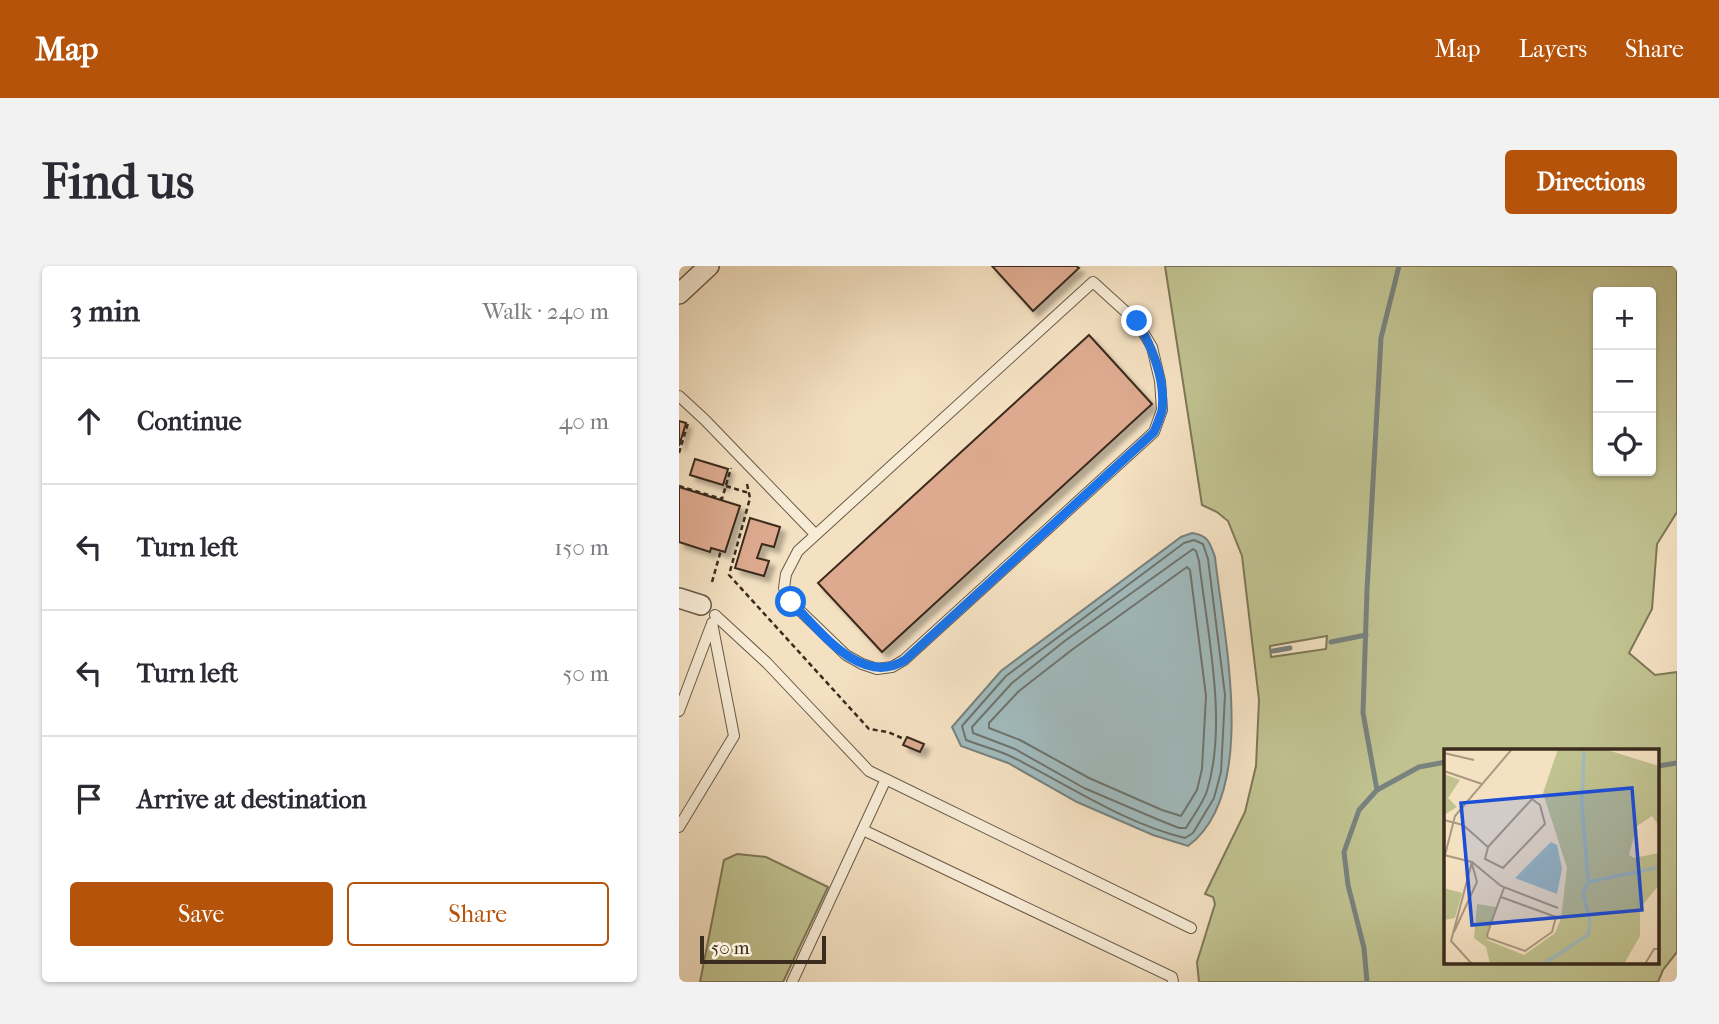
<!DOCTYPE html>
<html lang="en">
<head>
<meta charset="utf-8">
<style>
  body { margin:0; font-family:"IM FELL French Canon",serif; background:#f2f2f3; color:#2b2b33 }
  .controls { position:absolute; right:21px; top:21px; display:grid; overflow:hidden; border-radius:7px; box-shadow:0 2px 5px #0004 }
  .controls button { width:63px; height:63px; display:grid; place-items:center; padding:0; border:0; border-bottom:2px solid #e1e1e2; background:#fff; color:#2b2b33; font:35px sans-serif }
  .scale { position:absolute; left:21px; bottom:18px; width:126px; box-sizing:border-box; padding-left:7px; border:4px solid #3b2c1e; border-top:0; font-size:19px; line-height:24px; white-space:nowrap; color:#3b2c1e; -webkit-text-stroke:5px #f8ecd7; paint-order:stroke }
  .stop { position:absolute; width:21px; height:21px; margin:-16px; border:5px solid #1a73e8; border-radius:50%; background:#fff }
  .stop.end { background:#1a73e8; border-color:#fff; box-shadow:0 2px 7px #0008 }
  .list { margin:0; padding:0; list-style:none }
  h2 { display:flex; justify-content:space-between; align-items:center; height:91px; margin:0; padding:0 28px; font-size:30px }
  h2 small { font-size:23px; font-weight:400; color:#7c7c81 }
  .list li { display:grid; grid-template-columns:46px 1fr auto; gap:21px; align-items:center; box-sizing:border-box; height:126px; padding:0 28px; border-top:2px solid #e1e1e2 }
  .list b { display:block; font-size:26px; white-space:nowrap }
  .list em { font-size:23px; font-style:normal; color:#7c7c81 }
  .actions { display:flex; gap:14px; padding:21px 28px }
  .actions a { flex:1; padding:16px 0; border:2px solid #b45309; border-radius:7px; text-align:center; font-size:24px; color:#b45309 }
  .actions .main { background:#b45309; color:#fff }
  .icon { flex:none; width:38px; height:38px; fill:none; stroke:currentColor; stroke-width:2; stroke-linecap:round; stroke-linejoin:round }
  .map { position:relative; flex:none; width:998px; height:716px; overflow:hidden; border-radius:7px }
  header { display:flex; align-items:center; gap:42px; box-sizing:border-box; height:98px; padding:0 35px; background:#b45309; color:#fff }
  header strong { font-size:33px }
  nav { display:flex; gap:38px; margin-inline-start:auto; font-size:24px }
  .intro { display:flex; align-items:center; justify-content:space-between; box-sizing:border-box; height:168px; padding:0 42px }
  h1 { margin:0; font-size:49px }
  .button { padding:18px 32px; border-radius:7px; background:#b45309; color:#fff; font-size:24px; font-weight:700 }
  main { display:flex; gap:42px; padding:0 42px }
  aside { flex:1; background:#fff; border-radius:7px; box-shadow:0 2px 5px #0004 }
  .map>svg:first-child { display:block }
</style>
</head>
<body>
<header>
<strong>Map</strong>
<nav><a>Map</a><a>Layers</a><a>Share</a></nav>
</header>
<div class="intro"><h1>Find us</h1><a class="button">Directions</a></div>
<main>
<aside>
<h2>3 min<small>Walk · 240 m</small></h2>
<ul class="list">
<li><svg class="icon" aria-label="ahead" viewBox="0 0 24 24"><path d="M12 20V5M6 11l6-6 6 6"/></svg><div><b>Continue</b></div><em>40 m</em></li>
<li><svg class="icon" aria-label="left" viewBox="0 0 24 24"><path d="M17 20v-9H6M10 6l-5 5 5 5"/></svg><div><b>Turn left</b></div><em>150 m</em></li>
<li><svg class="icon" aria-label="left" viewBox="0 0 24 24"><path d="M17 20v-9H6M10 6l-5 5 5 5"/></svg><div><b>Turn left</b></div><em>50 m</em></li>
<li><svg class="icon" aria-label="arrive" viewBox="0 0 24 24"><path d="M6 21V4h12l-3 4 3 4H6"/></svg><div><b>Arrive at destination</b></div></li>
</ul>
<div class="actions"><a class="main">Save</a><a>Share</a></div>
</aside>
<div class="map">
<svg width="998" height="716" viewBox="0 0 998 716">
  <defs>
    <filter id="shadow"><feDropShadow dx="5.5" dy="5.5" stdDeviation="2" flood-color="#0004"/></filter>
  </defs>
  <rect width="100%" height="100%" fill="#f4e1c2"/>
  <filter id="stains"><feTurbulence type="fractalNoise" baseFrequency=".00286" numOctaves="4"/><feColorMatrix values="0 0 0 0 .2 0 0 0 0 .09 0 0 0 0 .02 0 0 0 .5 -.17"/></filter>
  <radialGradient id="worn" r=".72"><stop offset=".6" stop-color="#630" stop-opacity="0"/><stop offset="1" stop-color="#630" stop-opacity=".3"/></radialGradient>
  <path fill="#c0c290" stroke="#7e7757" stroke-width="2" fill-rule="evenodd" d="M486 0H998V246L978 278 973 343 950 387 976 409 998 406V686L984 704 979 716H520L518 696 536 638 534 631 526 628 566 546 577 500 580 434 563 290 549 255 538 246 523 239ZM972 26V205H919V26ZM648 370 647 383 592 391 591 380ZM979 485V697H767V485Z
    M58 588 87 591 149 621 104 716H21L45 594Z"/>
  <path fill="#a1bbbe" stroke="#78827e" stroke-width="2" d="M513 267C529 269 531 277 536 291 544 368 581 527 509 580L474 569 398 536 329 497 282 480 273 461 322 405 502 271Z"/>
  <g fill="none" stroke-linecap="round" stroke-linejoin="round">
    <path stroke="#6e746e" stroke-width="2" d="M515 274 524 278 529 293 546 429 542 506 535 532 514 567 506 572C444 557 390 519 333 491 319 484 302 480 287 474L283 460 327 410 505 277Z
      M514 283 517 285 520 295C528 365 549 457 528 525 524 537 514 550 507 562H500L480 554 405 522 336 483 294 467 293 461 333 417 387 374Z
      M508 301 511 304 527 430 523 503 518 524 502 550 483 544 410 512 341 474 310 462V457L340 425 394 383Z"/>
    <path stroke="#78827e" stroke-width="5" d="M652 376 687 369
      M594 385 611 382
      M979 500 998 497
      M698 524 684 447 688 324 702 72 720 0
      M688 716 685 682 669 619 665 586 680 544 698 524 740 501 767 496"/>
  </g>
  <path fill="#ddaa8f" stroke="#3b2c1e" stroke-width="2" filter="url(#shadow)" d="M313 0H397L400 2 354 45Z
    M410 69 473 138 203 386 139 317Z
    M0 155 7 157 0 180Z
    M16 193 49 203 44 219 11 209Z
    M0 221 61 240 46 286 32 282 31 286 0 276Z
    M71 252 101 261 95 281 83 278 78 292 90 295 85 310 56 302Z
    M228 471 245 478 241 486 224 479Z"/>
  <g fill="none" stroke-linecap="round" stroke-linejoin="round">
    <defs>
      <path id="service" d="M414 16 458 56 473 81 481 115 483 144 475 166 225 394 213 401 198 403 183 398 167 389 112 336 105 322 107 308 119 285Z
        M0 130 26 154 136 268
        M36 349 88 397 190 505 512 662
        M0 445 32 360
        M0 561 55 470 33 357
        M184 564 493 711 494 716
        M113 716 207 513"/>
      <path id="minor" d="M0 28 30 0
        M0 332 22 339"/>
    </defs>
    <use href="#service" stroke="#695947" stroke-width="12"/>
    <use href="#minor" stroke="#695947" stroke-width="22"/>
    <path stroke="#3b2c1e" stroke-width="2.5" stroke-dasharray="5 3.5" stroke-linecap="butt" d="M0 187 9 157
      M68 218 71 232 50 309 190 463 209 466 225 473
      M0 220 43 233 52 202
      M47 220 70 227
      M33 316 42 284"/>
    <use href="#service" stroke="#f8ecd7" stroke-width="10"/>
    <use href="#minor" stroke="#f8ecd7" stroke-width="19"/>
  </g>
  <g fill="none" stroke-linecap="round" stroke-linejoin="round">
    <path stroke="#1a73e8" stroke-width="9" d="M112 336C141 364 182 422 226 394L475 166C478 159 481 151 483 145 487 113 473 81 458 55"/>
  </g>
  <g transform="translate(765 483)">
    <rect width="215" height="215" fill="#f4e1c2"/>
    <path d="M114 0H160L215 17V77L208 67 193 77 185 106 190 109 215 104V136L196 159V187L180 215H46L42 198 30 189 33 155 52 158 43 191 80 206 111 184 117 169 123 119 99 44ZM0 25 16 31 4 49 13 58 0 66ZM0 139 18 144 11 169 0 171Z" fill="#c0c290"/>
    <path d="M107 93 113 96 118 119 113 145 71 129Z" fill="#a1bbbe"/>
    <path fill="none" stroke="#a1bbbe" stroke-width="3.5" d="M140 0 138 56 144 131M99 215 144 186 146 172 139 144 144 133 216 118"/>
    <path fill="none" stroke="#aa9980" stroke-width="2" d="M0 4 30 11M0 22 38 35M0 71 19 76 44 98 88 50 96 56 101 75 59 119 41 110 44 98M0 106 28 113 7 192 28 215M1 106 11 67 68 0M28 113 57 137 114 159M57 148 112 168 108 183 81 202 44 189 43 186 51 163 60 139M10 183 33 133 28 115M201 215 210 200H216"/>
    <path fill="#1d4ed8" fill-opacity="0.15" stroke="#1d4ed8" stroke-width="3.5" d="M188 39 198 161 28 176 17 54Z"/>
    <rect width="215" height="215" fill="none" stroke="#3b2c1e" stroke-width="3.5"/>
  </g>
  <rect width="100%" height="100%" filter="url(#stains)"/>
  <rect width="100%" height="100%" fill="url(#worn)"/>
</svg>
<div class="controls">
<button>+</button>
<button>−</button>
<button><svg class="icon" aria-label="locate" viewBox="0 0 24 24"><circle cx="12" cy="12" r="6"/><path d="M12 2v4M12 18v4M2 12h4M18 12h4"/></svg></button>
</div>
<div class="scale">50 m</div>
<div class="stop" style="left:112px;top:336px"></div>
<div class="stop end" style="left:458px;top:55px"></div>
</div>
</main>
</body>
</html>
